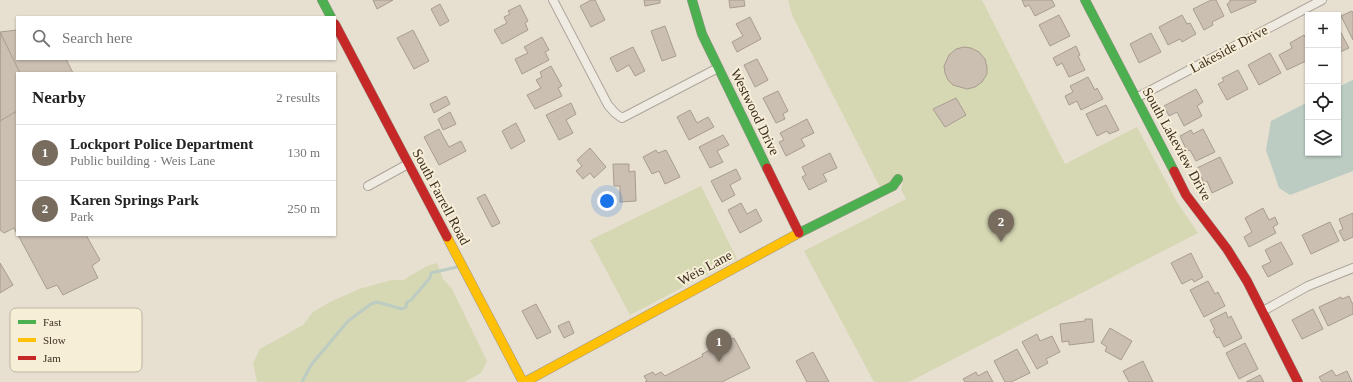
<!DOCTYPE html>
<html lang="en">
<head>
<meta charset="utf-8">
<style>
  body { margin:0; font-family:Georgia,serif; background:#f2f2f2; color:#222 }
  .controls { position:absolute; right:12px; top:12px; display:grid; overflow:hidden; border-radius:0px; box-shadow:0 1px 3px #0004 }
  .controls button { width:36px; height:36px; display:grid; place-items:center; padding:0; border:0; border-bottom:1px solid #e0e0e0; background:#fff; color:#222; font:20px sans-serif }
  .you { position:absolute; left:607px; top:201px; width:14px; height:14px; margin:-10px; border:3px solid #fff; border-radius:50%; background:#1a73e8; box-shadow:0 0 0 6px #1a73e833 }
  .badge { display:grid; place-items:center; width:26px; height:26px; border-radius:50%; background:#786c5e; color:#fff; font-size:13px; font-weight:700 }
  .pin { position:absolute; translate:-50% -33px; filter:drop-shadow(0 1px 2px #0008) }
  .pin::after { content:''; position:absolute; top:21px; width:14px; height:12px; background:inherit; clip-path:polygon(0 0,100% 0,50% 100%) }
  .list { margin:0; padding:0; list-style:none }
  h2 { display:flex; justify-content:space-between; align-items:center; height:52px; margin:0; padding:0 16px; font-size:17px }
  h2 small { font-size:13px; font-weight:400; color:#767676 }
  .list li { display:grid; grid-template-columns:26px 1fr auto; gap:12px; align-items:center; box-sizing:border-box; height:56px; padding:0 16px; border-top:1px solid #e0e0e0 }
  .list b { display:block; font-size:15px; white-space:nowrap }
  .list p { margin:0; font-size:13px; white-space:nowrap; color:#767676 }
  .list em { font-size:13px; font-style:normal; color:#767676 }
  .icon { flex:none; width:22px; height:22px; fill:none; stroke:currentColor; stroke-width:2; stroke-linecap:round; stroke-linejoin:round }
  .map { position:relative; flex:none; width:1353px; height:382px; overflow:hidden }
  .search { position:absolute; background:#fff; box-shadow:0 1px 3px #0004; left:16px; top:16px; width:320px; height:44px; display:flex; align-items:center; gap:10px; box-sizing:border-box; padding:0 14px; border-radius:0px; color:#767676; font-size:15px }
  .panel { position:absolute; background:#fff; box-shadow:0 1px 3px #0004; left:16px; top:72px; width:320px; height:164px; border-radius:0px }
  .map>svg:first-child { display:block }
</style>
</head>
<body>
<div class="map">
<svg width="1353" height="382" viewBox="0 0 1353 382">
  <rect width="100%" height="100%" fill="#e7e0d1"/>
  <path fill="#d6d7b3" d="M788 0H982L1065 164 1137 127 1177 202 1198 233 909 382H874L804 251 906 199 901 190 903 181 882 191 792 15Z
    M701 186 737 259 630 315 590 240Z
    M437 263 443 279 452 289 487 361 481 373 465 382H257L253 363 260 349 303 325 313 312 330 302 359 289 392 280H403L427 266Z"/>
  <path fill="#bcccc2" d="M1353 80V171L1290 195 1279 188 1266 150 1271 121 1308 102V153H1338V87Z"/>
  <g fill="none" stroke-linecap="round" stroke-linejoin="round">
    <path stroke="#bcccc2" stroke-width="3" d="M302 382 311 365 348 321 371 304 377 302 402 309 406 307 407 302 411 300 430 278 431 273 457 267"/>
  </g>
  <path fill="#cbbfb2" stroke="#a89c90" d="M373 0H393L377 9Z
    M591 0H595L605 20 591 27 580 6Z
    M644 0H660V3L645 6Z
    M729 0H744L745 6 730 8Z
    M1022 0H1052L1055 6 1035 16 1029 5 1025 7Z
    M1211 0H1216L1224 16 1212 22 1213 25 1204 30 1193 9Z
    M1230 0H1256V2L1231 13 1227 4 1230 2Z
    M440 4 449 21 440 26 431 9Z
    M520 5 528 21 525 23 528 30 502 44 494 30 507 23 504 17 510 14 508 11Z
    M1352 11 1353 13V40L1341 16Z
    M1059 15 1070 36 1050 46 1039 25Z
    M1182 15 1187 24 1190 23 1196 34 1182 42 1180 39 1168 45 1159 27Z
    M750 17 761 39 737 52 732 42 743 36 736 24Z
    M665 26 676 56 662 61 651 31Z
    M1338 27 1349 48 1338 53Z
    M17 30V59H66L73 73H17V234L14 228 4 233 0 230V32Z
    M413 30 429 61 414 69 397 38Z
    M0 32 20 73H17V111L0 121Z
    M1151 33 1161 52 1139 63 1130 44Z
    M1304 35 1308 43V47L1305 49 1308 54V60L1287 70 1279 55 1292 48 1290 43Z
    M542 37 549 50 545 52 549 60 522 74 515 59 528 53 524 47Z
    M1076 46 1080 55 1078 56 1085 70 1069 77 1062 63 1057 66 1053 58Z
    M633 47 645 71 635 76 629 65 617 72 610 58Z
    M964 47 971 48 979 52 985 59 987 67V74L982 82 975 87 967 89 953 85 948 80 945 73 944 66 949 55 956 49Z
    M1270 53 1281 73 1259 85 1248 65Z
    M757 59 768 80 755 87 744 65Z
    M551 66 562 86 558 88 562 96 535 109 527 95 541 88 536 80 542 77 540 72Z
    M1238 70 1248 89 1227 100 1218 84 1224 81 1222 78Z
    M1088 77 1095 90 1097 88 1103 99 1081 110 1077 101 1069 105 1065 96 1073 92 1070 86Z
    M1196 89 1203 102 1197 106 1202 116 1184 126 1177 112 1169 116 1164 106Z
    M778 91 788 111 783 114 785 119 776 123 763 98Z
    M446 96 450 104 434 113 430 104Z
    M956 98 966 115 945 127 933 109Z
    M571 103 576 114 566 120 573 133 559 140 546 115Z
    M1106 105 1119 130 1109 134 1107 131 1097 136 1086 114Z
    M690 110 697 123 708 117 714 127 689 140 677 117Z
    M450 112 456 124 443 130 438 119Z
    M807 119 814 133 801 139 805 146 786 156 779 142 784 140 780 133Z
    M516 123 525 141 511 149 502 131Z
    M439 129 449 147 461 141 466 151 439 165 424 137Z
    M1203 129 1215 152 1196 161 1190 150 1187 151 1180 136 1191 130 1193 134Z
    M723 135 729 145 717 151 723 162 710 168 699 147Z
    M590 148 606 167 594 178 590 173 583 179 576 171 582 166 577 160Z
    M656 150 658 153 666 150 680 177 665 184 659 171 652 174 643 157Z
    M830 153 837 168 823 174 827 181 809 190 802 177 806 175 802 167Z
    M1220 157 1233 183 1212 193 1207 181 1204 183 1197 168Z
    M613 164H629V172L635 171 636 201 620 202V186H614Z
    M736 169 741 179 730 185 735 195 722 202 711 181Z
    M485 194 500 223 492 227 477 198Z
    M741 203 747 214 756 209 762 221 740 233 728 210Z
    M1263 208 1269 220 1275 217 1278 224 1273 227 1276 233 1249 247 1244 237 1252 232 1245 218Z
    M1353 213V237L1344 241 1339 231 1343 229 1339 219Z
    M1330 222 1339 241 1311 254 1302 235Z
    M18 235H86L100 260 92 266 98 278 63 295 57 285 47 289Z
    M1281 242 1293 264 1268 277 1262 266 1271 262 1265 250Z
    M1191 253 1203 277 1194 282 1192 279 1182 284 1171 263Z
    M0 263 13 285 0 293Z
    M1208 281 1215 294 1218 292 1225 306 1204 317 1190 290Z
    M1349 296 1353 305V314L1328 326 1319 307 1341 297 1342 299Z
    M536 304 551 332 537 339 522 311Z
    M1313 309 1323 329 1302 339 1292 320Z
    M1226 312 1228 318 1231 316 1242 338 1224 347 1219 337 1217 338 1213 331 1215 330 1210 320Z
    M1085 319H1092L1094 342 1069 345V341L1062 342 1060 324 1085 321Z
    M569 321 574 333 564 338 558 326Z
    M1110 328 1132 341 1121 360 1105 351 1107 347 1101 343Z
    M1037 334 1040 341 1052 336 1060 352 1046 359 1048 363 1037 369 1022 342Z
    M734 338 750 368 722 382H645L647 381 644 376 653 372 655 375 661 372 665 376 703 356 702 354Z
    M1245 343 1258 369 1239 379 1226 353Z
    M1017 349 1030 373 1011 382H1005L994 361Z
    M813 352 829 382H807L796 361Z
    M1143 361 1153 382H1129L1123 371Z
    M1332 370 1336 376 1347 371 1352 382H1322L1319 377Z
    M987 371 993 382H965L963 379 976 372 978 376Z
    M1260 375 1264 382H1246Z"/>
  <g fill="none" stroke-linecap="round" stroke-linejoin="round">
    <defs>
      <path id="street" d="M553 0 608 105 615 113 622 118 718 68
        M1136 98 1322 0
        M368 186 408 164
        M1263 311 1308 286 1353 268"/>
      <path id="fast" d="M322 0 331 17
        M692 0 702 34 767 168
        M1085 0 1174 171
        M799 233 893 186 898 179"/>
      <path id="slow" d="M447 237 523 382
        M525 382 799 233"/>
      <path id="jam" d="M335 24 447 237
        M767 168 799 233
        M1174 171 1186 195 1227 249 1247 281 1298 382"/>
    </defs>
    <use href="#street" stroke="#ada599" stroke-width="10"/>
    <use href="#fast" stroke="#9c958a" stroke-width="10"/>
    <use href="#slow" stroke="#9c958a" stroke-width="10"/>
    <use href="#jam" stroke="#9c958a" stroke-width="10"/>
    <use href="#street" stroke="#efebe3" stroke-width="8"/>
    <use href="#fast" stroke="#4caf50" stroke-width="9"/>
    <use href="#slow" stroke="#ffc107" stroke-width="9"/>
    <use href="#jam" stroke="#c62828" stroke-width="9"/>
  </g>
  <g text-anchor="middle" dominant-baseline="central" stroke-width="4" stroke-linejoin="round" paint-order="stroke">
    <g font-size="14" fill="#3d2e20" stroke="#f7eed8">
      <text transform="translate(1229 49) rotate(-28)">Lakeside Drive</text>
      <text transform="translate(755 112) rotate(64)">Westwood Drive</text>
      <text transform="translate(1177 144) rotate(61)">South Lakeview Drive</text>
      <text transform="translate(441 197) rotate(62)">South Farrell Road</text>
      <text transform="translate(705 268) rotate(-28)">Weis Lane</text>
    </g>
  </g>
  <rect x="10" y="308" width="132" height="64" rx="6" fill="#f7eed8" stroke="#bfb4a1" stroke-width="1"/>
  <rect x="18" y="320" width="18" height="4" fill="#4caf50"/>
  <rect x="18" y="338" width="18" height="4" fill="#ffc107"/>
  <rect x="18" y="356" width="18" height="4" fill="#c62828"/>
  <g font-size="11" fill="#3d2e20">
    <text x="43" y="326">Fast</text>
    <text x="43" y="344">Slow</text>
    <text x="43" y="362">Jam</text>
  </g>
</svg>
<div class="controls">
<button>+</button>
<button>−</button>
<button><svg class="icon" aria-label="locate" viewBox="0 0 24 24"><circle cx="12" cy="12" r="6"/><path d="M12 2v4M12 18v4M2 12h4M18 12h4"/></svg></button>
<button><svg class="icon" aria-label="layers" viewBox="0 0 24 24"><path d="M12 4l9 5-9 5-9-5zM3 14l9 5 9-5"/></svg></button>
</div>
<div class="you"></div>
<div class="pin badge" style="left:719px;top:362px">1</div>
<div class="pin badge" style="left:1001px;top:242px">2</div>
<div class="search"><svg class="icon" aria-label="search" viewBox="0 0 24 24"><circle cx="10" cy="10" r="6"/><path d="M15 15l6 6"/></svg>Search here</div>
<section class="panel">
<h2>Nearby<small>2 results</small></h2>
<ul class="list">
<li><span class="badge">1</span><div><b>Lockport Police Department</b><p>Public building · Weis Lane</p></div><em>130 m</em></li>
<li><span class="badge">2</span><div><b>Karen Springs Park</b><p>Park</p></div><em>250 m</em></li>
</ul>
</section>
</div>
</body>
</html>
